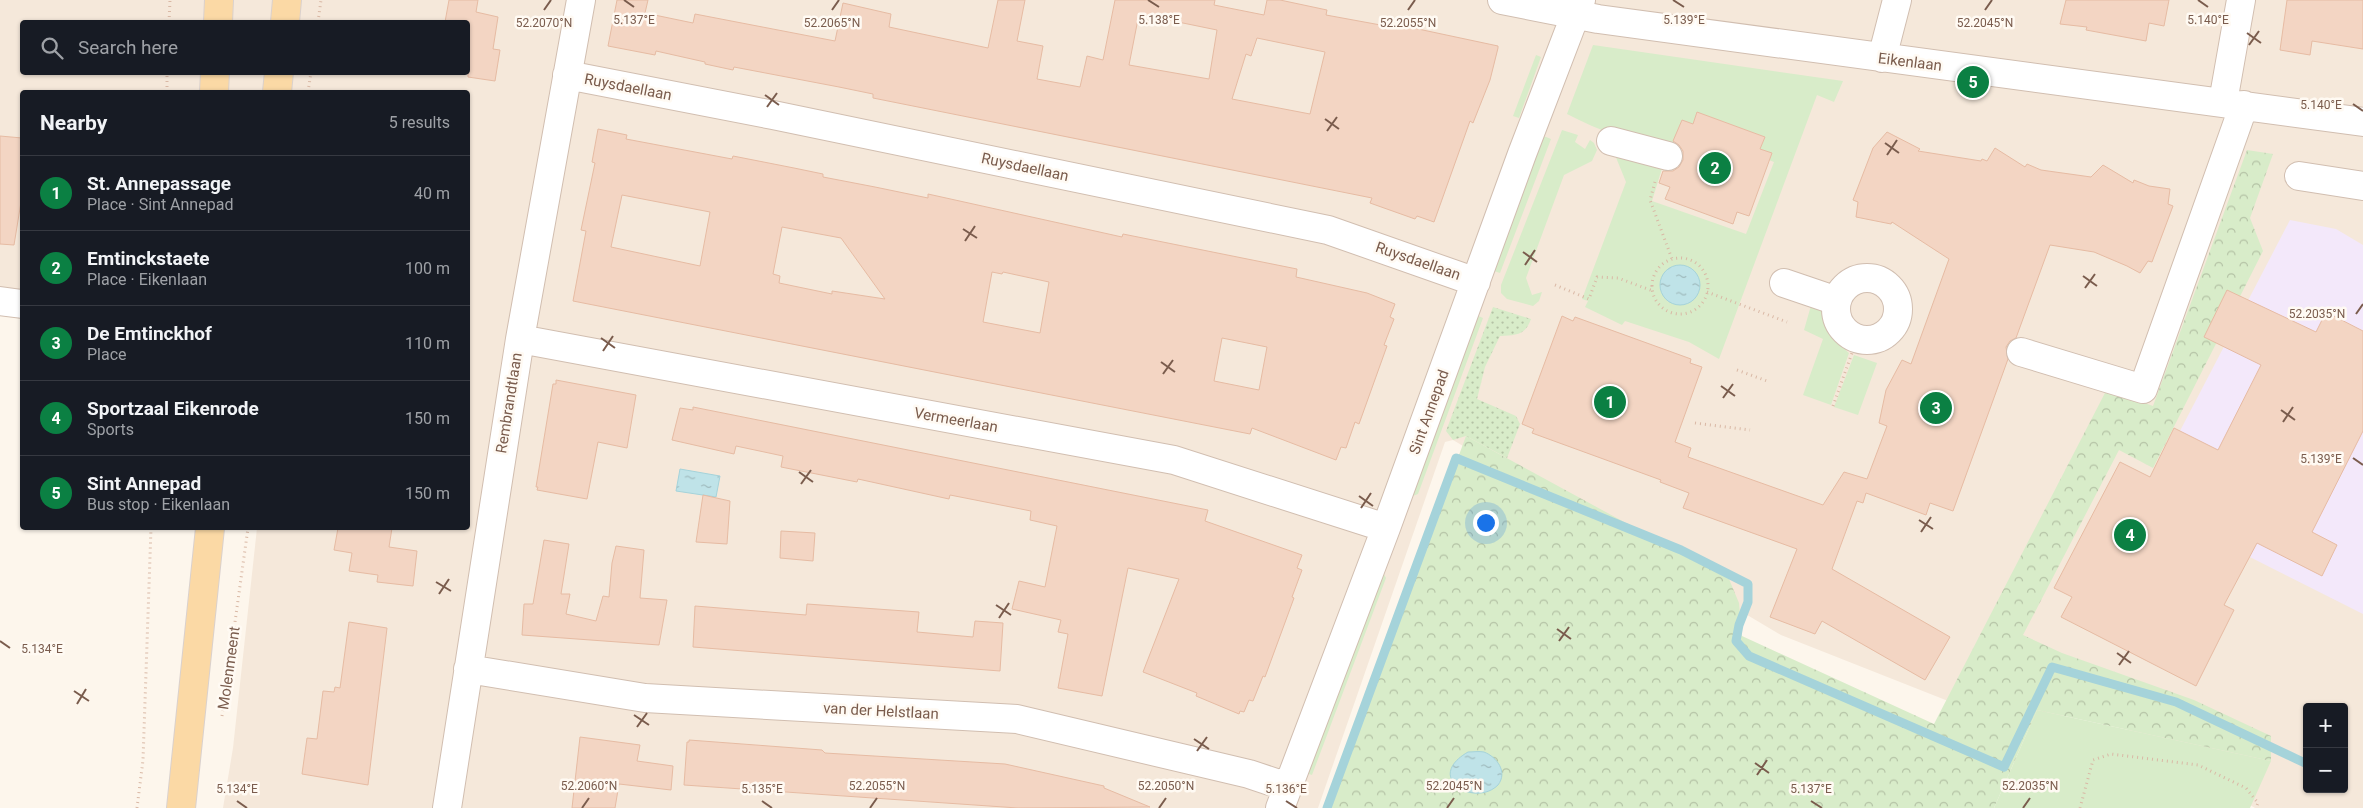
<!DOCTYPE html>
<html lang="en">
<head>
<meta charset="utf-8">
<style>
  body { margin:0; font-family:Roboto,sans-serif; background:#242831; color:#f1f3f6 }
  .controls { position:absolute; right:15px; bottom:15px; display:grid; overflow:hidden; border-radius:5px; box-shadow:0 1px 4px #0004 }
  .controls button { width:45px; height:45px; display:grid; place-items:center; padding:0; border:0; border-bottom:1px solid #363941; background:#171b24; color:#f1f3f6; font:25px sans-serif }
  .you { position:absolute; left:1485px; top:522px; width:18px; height:18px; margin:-12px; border:4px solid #fff; border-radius:50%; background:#1a73e8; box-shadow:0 0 0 8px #1a73e833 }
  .badge { display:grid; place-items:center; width:32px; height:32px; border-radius:50%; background:#0b8043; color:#fff; font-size:16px; font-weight:700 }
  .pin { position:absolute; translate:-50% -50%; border:2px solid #fff; box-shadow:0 1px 5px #0006 }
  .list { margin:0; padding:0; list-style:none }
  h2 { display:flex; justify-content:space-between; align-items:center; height:65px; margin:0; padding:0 20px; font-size:21px }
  h2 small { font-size:16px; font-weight:400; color:#9ea1a6 }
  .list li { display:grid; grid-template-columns:32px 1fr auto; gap:15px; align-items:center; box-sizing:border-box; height:75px; padding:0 20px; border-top:1px solid #363941 }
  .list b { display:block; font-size:19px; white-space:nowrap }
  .list p { margin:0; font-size:16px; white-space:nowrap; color:#9ea1a6 }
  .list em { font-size:16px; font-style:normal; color:#9ea1a6 }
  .icon { flex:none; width:28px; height:28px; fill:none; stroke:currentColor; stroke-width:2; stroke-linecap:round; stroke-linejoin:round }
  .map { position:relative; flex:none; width:2363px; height:808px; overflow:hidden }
  .search { position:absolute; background:#171b24; box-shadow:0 1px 4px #0004; left:20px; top:20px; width:450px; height:55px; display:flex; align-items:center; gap:12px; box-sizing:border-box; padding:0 18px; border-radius:5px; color:#9ea1a6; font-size:19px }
  .panel { position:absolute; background:#171b24; box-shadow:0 1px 4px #0004; left:20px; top:90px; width:450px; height:440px; border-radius:5px }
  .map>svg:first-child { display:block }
</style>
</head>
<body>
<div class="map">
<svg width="2363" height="808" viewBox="0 0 2363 808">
  <defs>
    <pattern id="forest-crowns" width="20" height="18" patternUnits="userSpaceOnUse" patternTransform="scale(1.25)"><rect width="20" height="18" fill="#d8ecc9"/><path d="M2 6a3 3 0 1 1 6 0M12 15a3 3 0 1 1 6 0" fill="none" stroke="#b4c2a5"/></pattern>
    <pattern id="garden-dots" width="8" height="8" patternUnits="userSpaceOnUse" patternTransform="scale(1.25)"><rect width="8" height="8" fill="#d8ecc9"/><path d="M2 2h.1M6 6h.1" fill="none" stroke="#b4c2a5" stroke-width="1.8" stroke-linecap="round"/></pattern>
    <pattern id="water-ripples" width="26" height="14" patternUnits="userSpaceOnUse" patternTransform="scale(1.25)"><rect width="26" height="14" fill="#bfe3e8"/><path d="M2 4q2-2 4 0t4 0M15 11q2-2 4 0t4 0" fill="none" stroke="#a0bbbe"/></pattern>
  </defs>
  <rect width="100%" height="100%" fill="#fdf6ec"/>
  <path fill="#f5e8da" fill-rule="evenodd" d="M0 0H2363V808H2255L2091 707 2019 729 1781 635 1453 440 1445 442 1318 808H223L233 748 257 528H468V92H22V311L0 306ZM22 22H468V72H22ZM2307 707H2344V789H2307Z"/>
  <path fill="#f3e8fa" d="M2290 220 2336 229 2363 245V614L2228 546 2157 475Z"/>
  <path fill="#d8ecc9" d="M1593 45 1843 81 1834 102 1817 95 1719 359 1689 342 1625 321 1622 325 1585 307 1588 301 1582 299 1626 182 1615 155 1663 165 1652 201 1746 234 1774 162 1769 160 1771 153 1760 149 1765 137 1697 112 1693 124 1682 120 1669 152C1633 142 1599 131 1567 114Z
    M1536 55 1541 57 1519 118 1513 116Z
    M1562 130 1578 135 1575 142 1585 149 1590 140 1594 143 1597 150 1592 161 1564 175 1526 278 1532 295 1542 292 1539 301 1533 306 1507 299 1501 293V285Z
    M1541 135 1551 139 1500 273 1491 270Z
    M1812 302 1829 309C1828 333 1832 337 1849 353L1831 405 1803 395 1823 339 1804 330Z
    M1474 314 1483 318 1418 494 1405 499Z
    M1854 355 1877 363 1858 415 1834 407Z
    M1380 567 1386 578 1312 775 1303 772Z
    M2037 710 2271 761 2250 808H1994Z"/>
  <path fill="url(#forest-crowns)" d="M2247 150 2273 154 2250 218 2263 251 2153 468 2119 450 2023 635 2062 653 2194 700 2271 736V761L2037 710 1994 808H1329L1466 436 1729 579 1739 603 1742 636 1934 724 2107 389 2153 406Z"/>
  <path fill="url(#garden-dots)" d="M1493 307 1531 319C1525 336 1516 335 1500 336L1485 367 1477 399 1516 416 1520 424 1507 458 1466 436 1453 440 1446 431Z"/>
  <path fill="url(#water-ripples)" stroke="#a5d3da" d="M1660 285a20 20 0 1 1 40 0a20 20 0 1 1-40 0Z
    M680 469 720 476 716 497 676 491Z
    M1468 752C1473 752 1479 751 1484 752 1497 757 1508 772 1498 785 1475 808 1423 778 1468 752Z"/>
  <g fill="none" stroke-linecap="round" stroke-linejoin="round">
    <path stroke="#a5d3da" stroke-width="9" d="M1327 808 1456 458 1681 550 1748 584V602L1739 625 1736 641 1749 656 2004 767 2052 667 2176 702 2307 764"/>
  </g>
  <path fill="#f3d5c3" stroke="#e6bba3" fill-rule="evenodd" d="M449 0H478L476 12 498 17 493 49 500 50 495 81 468 77V22H445Z
    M617 0H648L645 13 693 23 695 14 835 41 843 3 891 14 889 27 988 48 998 0H1025L1017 41 1043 46 1037 79 1080 87 1087 56 1103 60 1115 0H1215L1214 5 1264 15 1267 0H1280L1327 10 1326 15 1386 26V23H1390L1498 46V48L1490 80 1473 123 1470 121 1434 222 1417 216 1415 219 1370 203 1372 198 873 98V94L839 87 734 67 733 70 705 64V62L656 51 655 55 608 46ZM1139 14 1217 30 1209 79 1129 65ZM1257 38 1325 52 1310 114 1232 99 1246 54 1251 56Z
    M2066 0H2169L2164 26 2149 23 2146 41 2086 30 2087 27 2060 24Z
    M2287 0H2363V49L2312 41 2310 55 2280 50Z
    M1697 112 1765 137 1760 149 1772 153 1749 216 1737 212 1733 224 1665 199 1670 187 1659 183 1663 171H1673L1679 167 1683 160V151L1679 145 1673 141 1682 120 1693 124Z
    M598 129 627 135 626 139 732 159 733 156 794 168 823 174V177L875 187 928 198V194L1122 237 1123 234 1297 269 1296 277 1367 293 1395 304 1390 317 1394 319 1384 345 1387 346 1359 424 1355 422 1346 448 1341 447 1336 460 1252 428 1250 434 573 301 586 231 581 230 595 163 592 162ZM622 195 710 212 700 266 611 247ZM782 227 841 238 885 299 832 291V294L779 283 780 276 773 274ZM992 272 1002 274 1003 272 1049 282 1040 333 983 322ZM1222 338 1267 347 1259 390 1214 381Z
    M1887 132 1920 149 1918 151 1981 161 1982 159 1987 161 1995 148 2025 167 2027 164 2041 170 2091 177 2103 165 2133 183 2134 180 2149 186 2170 189 2168 204 2173 206 2152 262 2148 261 2140 273 2127 266 2094 252 2050 245 2016 338 2010 341 2006 347 2008 359 1953 511 1930 503 1926 515 1866 493 1863 503 1857 501 1832 569 1950 637 1925 680 1822 621 1815 634 1770 617 1797 549 1683 508 1689 493 1660 482 1661 480 1532 433 1534 429 1522 424 1562 316 1573 321 1575 317 1691 359 1690 363 1702 367 1675 442 1691 448 1688 457 1823 505 1844 472 1867 479 1887 426 1879 423 1886 390 1902 360 1911 364 1949 259 1892 222 1891 224 1856 217 1858 202 1853 200 1873 148Z
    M0 136 22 138V196L14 245 0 244Z
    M2227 290 2316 332 2326 312 2363 331V431L2312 532 2337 545 2322 576 2257 543 2224 605 2234 610 2196 686 2061 617 2072 597 2054 588 2120 462 2150 477 2174 428 2218 450 2261 365 2204 337Z
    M556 380 636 395 627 448 598 442 587 499 537 490 538 487H536L553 384H556Z
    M693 407 1208 510 1205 521 1302 555 1297 568 1302 570 1292 597 1294 598 1265 677 1263 676 1253 701 1249 700 1244 712 1240 711 1239 714 1196 696 1197 693 1143 672 1179 579 1128 568 1102 696 1058 688 1068 634 1058 632 1061 620 1012 609 1019 581 1045 587 1057 526 1030 520 1031 511 950 495 949 499 858 479 857 482 781 467 783 456 736 446 734 454 672 440 680 408 693 410Z
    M703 495 730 501 727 544 696 542Z
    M338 528H392L389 547 417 551 413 586 377 582 378 575 349 571 352 553 334 550Z
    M781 531 815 533 813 561 780 558Z
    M544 540 569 544 561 594H570L566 614 596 621 603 596 609 597 612 563 616 546 644 550 640 598 667 600 659 645 522 635 524 604H533Z
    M807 604 919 612 917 632 973 637 975 621 1003 623 1000 671 693 647 695 606 806 615Z
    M349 622 387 628 368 785 302 774 307 738 317 739 323 691 334 692 335 687 340 688Z
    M580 737 640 745 637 761 673 766 671 790 619 784 615 808H572Z
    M689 740 822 750 825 753 1005 764 1104 786V788L1150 807 1018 808 684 785 687 742H689Z"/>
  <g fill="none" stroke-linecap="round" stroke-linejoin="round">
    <defs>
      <path id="minor" d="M1502 0 1598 19 2363 122
        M1882 58 1897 0
        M567 75 773 115 1328 230 1476 282
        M2223 102 2241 0
        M1611 141 1668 156
        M2299 176 2363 186
        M1836 309a31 31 0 1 1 62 0a31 31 0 1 1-62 0Z
        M1784 283 1837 301
        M0 301 22 304
        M520 339 1174 460 1386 528
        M2021 352 2143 389 2244 105
        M468 669 645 698 1017 719 1249 774 1288 787
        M447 808 520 339 581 0
        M1280 808 1386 528 1522 154 1581 0"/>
      <path id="major" d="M218 22 219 0
        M285 22 287 0
        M214 92 215 72
        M277 92 279 72
        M181 808 210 528"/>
    </defs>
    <use href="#minor" stroke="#d1beb0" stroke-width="30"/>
    <use href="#major" stroke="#dad1cd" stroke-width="30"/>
    <path stroke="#d9b8a5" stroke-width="3" stroke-dasharray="1 4" stroke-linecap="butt" d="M169 22 170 0
      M318 22 321 0
      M167 92V72
      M308 92 311 72
      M1655 182 1650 200 1672 259
      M1652 286a28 28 0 1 1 56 0a28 28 0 1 1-56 0Z
      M1555 285 1589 299 1597 277 1618 278 1653 291
      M1707 292 1787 322
      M1737 370 1767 381
      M1833 406 1857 339
      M1695 423 1750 430
      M222 716 248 528
      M137 808 143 760 151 528
      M2080 808 2093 760 2111 754 2198 765 2246 788 2258 803 2256 808"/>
    <use href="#minor" stroke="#fff" stroke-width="28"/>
    <use href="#major" stroke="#fbd9a5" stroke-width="28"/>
  </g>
  <path fill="none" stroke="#7a5c4d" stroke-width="2" d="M624 0 634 7M1148 0 1159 7M1673 0 1684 7M2198 0 2208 7M544 10 551 0M832 10 839 0M1408 10 1415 0M1985 10 1992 0M2247 33 2261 43M2249 45 2259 31M765 95 779 105M2353 104 2363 111M767 107 777 93M1325 119 1339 129M1327 131 1337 117M1885 143 1899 153M1887 155 1897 140M963 229 977 238M965 241 975 226M1523 252 1537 262M1525 265 1535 250M2083 276 2097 286M2085 288 2095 274M2356 314 2363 304M601 338 615 348M603 351 613 336M1161 362 1175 372M1163 374 1173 360M1721 386 1735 396M1723 398 1733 384M2281 410 2295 420M2283 422 2293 407M2353 458 2363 465M799 472 813 482M801 484 811 470M1359 496 1373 506M1361 508 1371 493M1919 520 1933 529M1921 532 1931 517M436 582 451 591M439 594 449 579M996 605 1011 615M999 618 1009 603M1557 629 1571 639M0 641 10 648M1559 641 1569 627M2117 653 2131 663M2119 665 2129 651M74 691 89 701M77 704 86 689M634 715 649 725M637 727 647 713M1194 739 1209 749M1197 751 1207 737M1755 763 1769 773M1757 775 1767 760M237 801 247 808M762 801 772 808M1286 801 1297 808M1811 801 1822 808M582 808 589 798M870 808 877 798M1159 808 1166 798M1447 808 1454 798M2023 808 2030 798"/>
  <g text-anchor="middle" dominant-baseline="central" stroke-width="5" stroke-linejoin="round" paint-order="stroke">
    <g font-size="15" fill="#7a5c4d" stroke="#fffaf3">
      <text transform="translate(1910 62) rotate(7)">Eikenlaan</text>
      <text transform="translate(628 87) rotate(11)">Ruysdaellaan</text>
      <text transform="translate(1025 167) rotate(12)">Ruysdaellaan</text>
      <text transform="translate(1418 261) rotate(19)">Ruysdaellaan</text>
      <text transform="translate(509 403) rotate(-81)">Rembrandtlaan</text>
      <text transform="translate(1429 412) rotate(-70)">Sint Annepad</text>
      <text transform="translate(956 420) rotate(10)">Vermeerlaan</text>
      <text transform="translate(229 668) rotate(-82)">Molenmeent</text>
      <text transform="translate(881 711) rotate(3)">van der Helstlaan</text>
    </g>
  </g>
  <g font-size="12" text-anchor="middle" fill="#7a5c4d" stroke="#fffaf3" stroke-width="5" stroke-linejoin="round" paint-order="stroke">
    <text x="634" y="24">5.137°E</text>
    <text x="1159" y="24">5.138°E</text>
    <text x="2208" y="24">5.140°E</text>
    <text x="1684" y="24">5.139°E</text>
    <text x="544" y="27">52.2070°N</text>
    <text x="832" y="27">52.2065°N</text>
    <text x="1408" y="27">52.2055°N</text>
    <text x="1985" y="27">52.2045°N</text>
    <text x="2321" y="109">5.140°E</text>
    <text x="2317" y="318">52.2035°N</text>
    <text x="2321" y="463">5.139°E</text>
    <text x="42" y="653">5.134°E</text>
    <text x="589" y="790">52.2060°N</text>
    <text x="877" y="790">52.2055°N</text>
    <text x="1166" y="790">52.2050°N</text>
    <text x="1454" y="790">52.2045°N</text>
    <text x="2030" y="790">52.2035°N</text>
    <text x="237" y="793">5.134°E</text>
    <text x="762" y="793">5.135°E</text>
    <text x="1286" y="793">5.136°E</text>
    <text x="1811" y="793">5.137°E</text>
  </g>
</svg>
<div class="controls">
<button>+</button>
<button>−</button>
</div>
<div class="you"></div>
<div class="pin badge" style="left:1610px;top:402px">1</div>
<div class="pin badge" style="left:1715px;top:168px">2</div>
<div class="pin badge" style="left:1936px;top:408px">3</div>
<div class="pin badge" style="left:2130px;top:535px">4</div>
<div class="pin badge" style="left:1973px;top:82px">5</div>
<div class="search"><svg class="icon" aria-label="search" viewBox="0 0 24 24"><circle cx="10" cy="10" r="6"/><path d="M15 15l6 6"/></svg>Search here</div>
<section class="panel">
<h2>Nearby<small>5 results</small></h2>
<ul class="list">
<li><span class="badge">1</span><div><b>St. Annepassage</b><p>Place · Sint Annepad</p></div><em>40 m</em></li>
<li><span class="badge">2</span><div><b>Emtinckstaete</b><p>Place · Eikenlaan</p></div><em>100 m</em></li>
<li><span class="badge">3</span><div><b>De Emtinckhof</b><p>Place</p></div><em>110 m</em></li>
<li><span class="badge">4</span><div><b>Sportzaal Eikenrode</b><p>Sports</p></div><em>150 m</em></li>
<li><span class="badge">5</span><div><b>Sint Annepad</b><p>Bus stop · Eikenlaan</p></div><em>150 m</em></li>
</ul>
</section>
</div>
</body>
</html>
